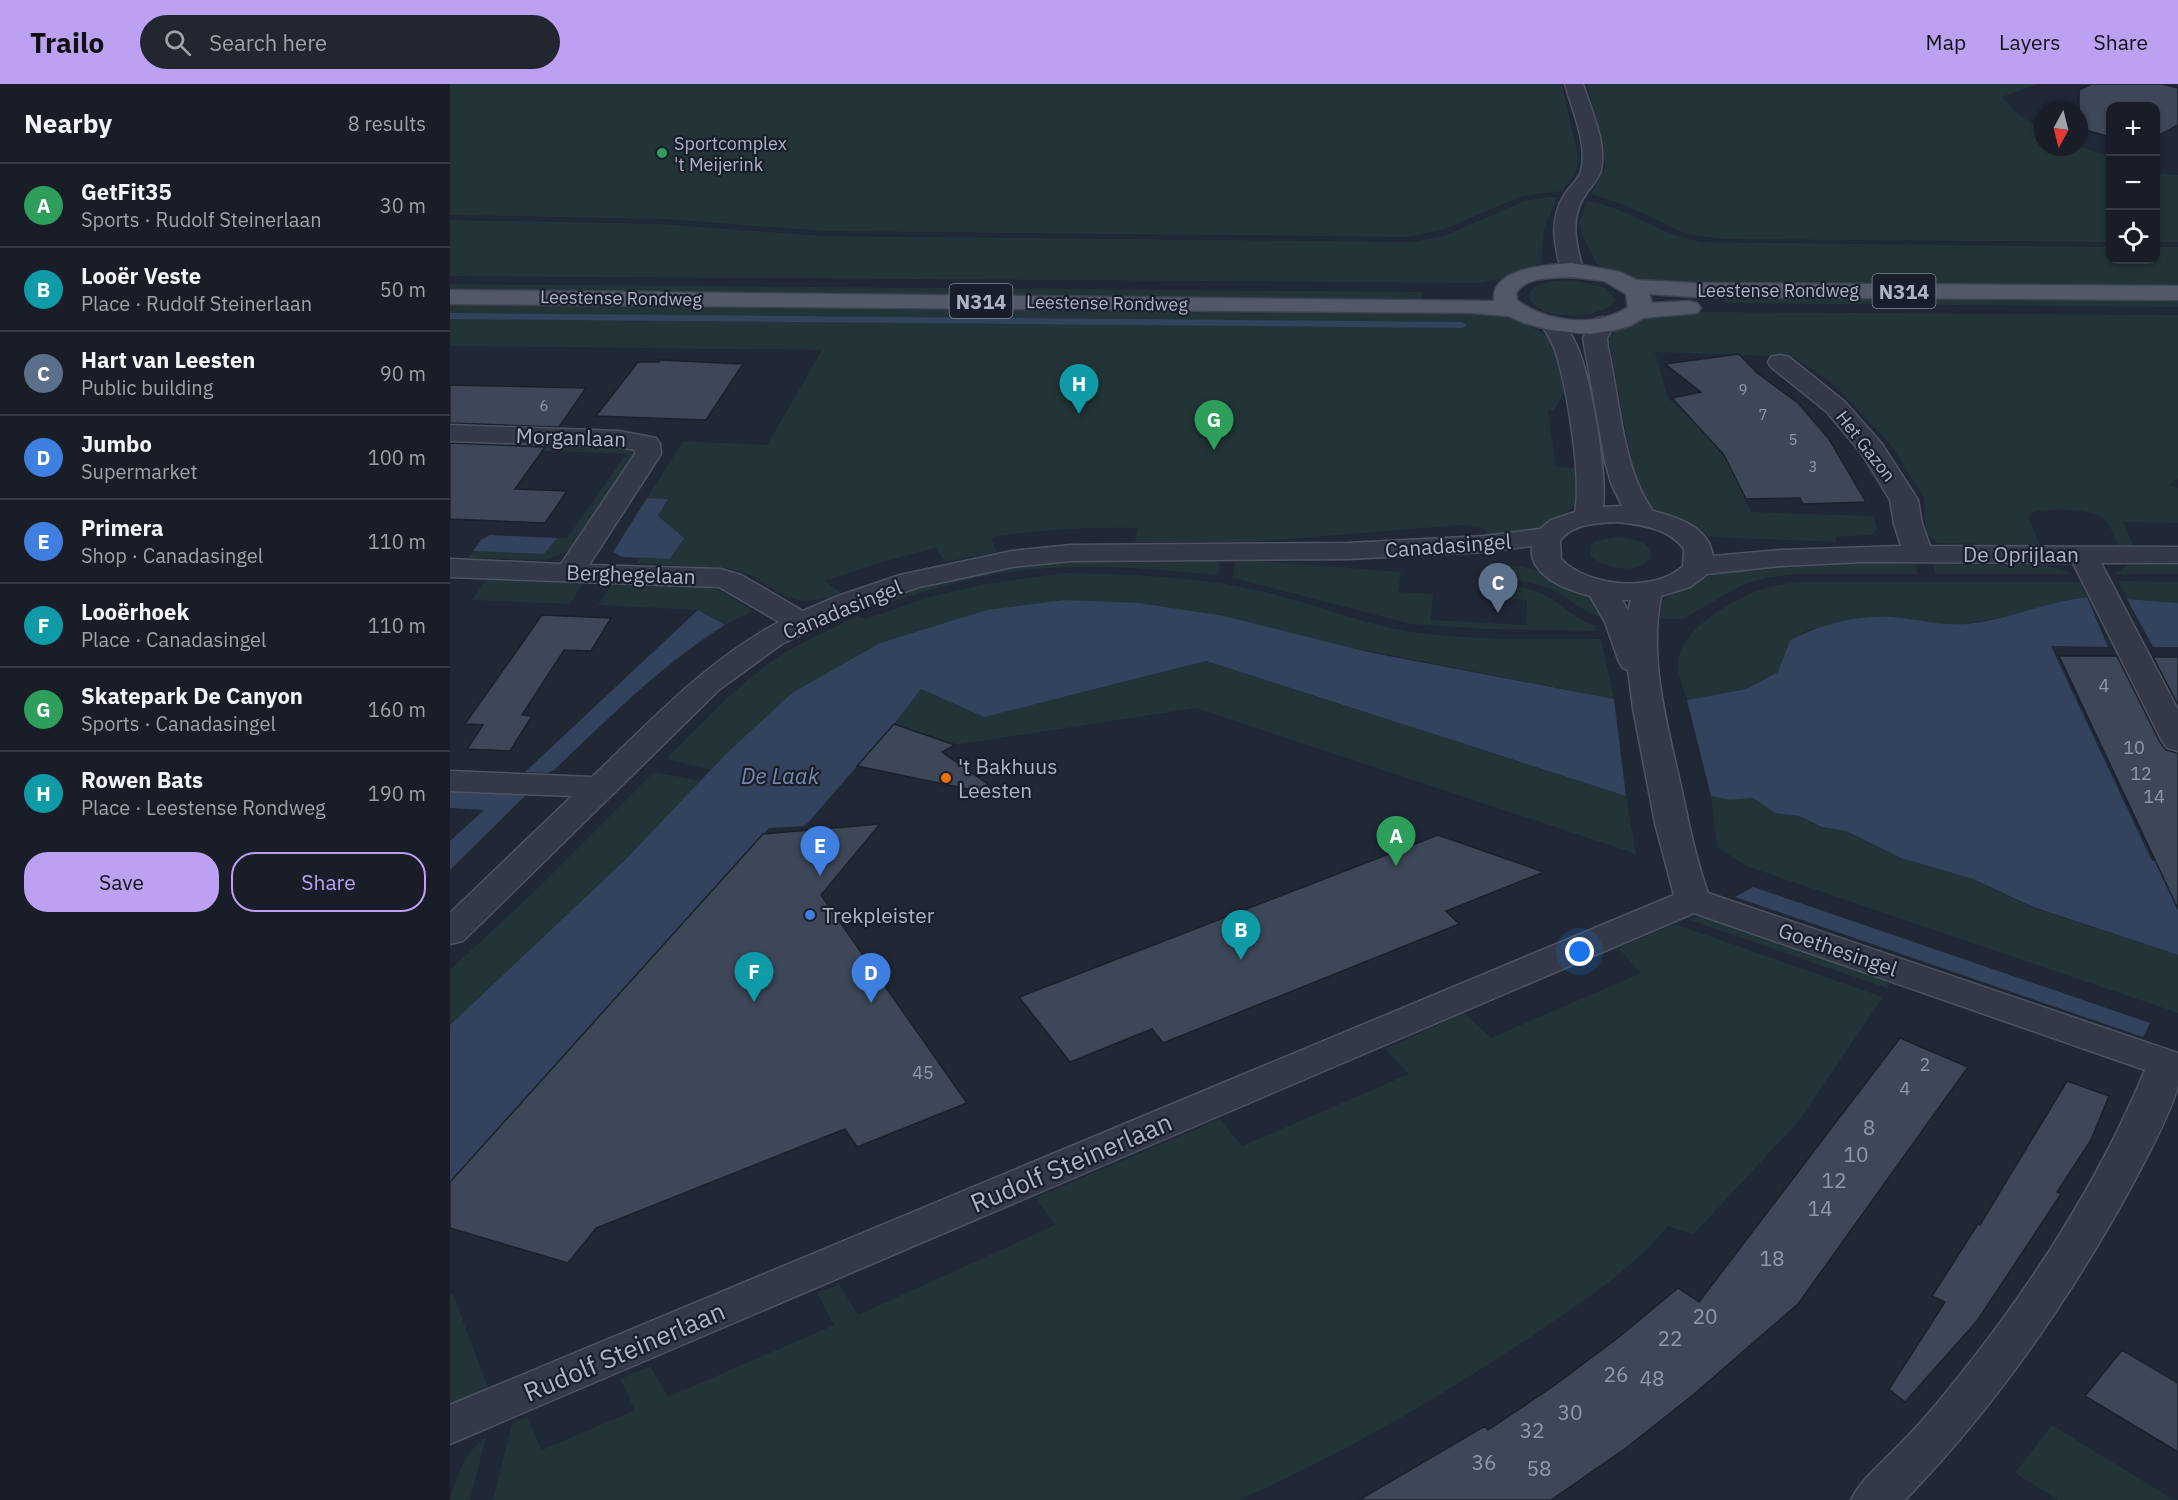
<!DOCTYPE html>
<html lang="en">
<head>
<meta charset="utf-8">
<style>
  body { margin:0; font-family:"IBM Plex Sans",sans-serif; background:#212630; color:#f1f3f6 }
  .controls { position:absolute; right:18px; top:18px; display:grid; overflow:hidden; border-radius:12px; box-shadow:0 2px 4px #0004 }
  .controls button { width:54px; height:54px; display:grid; place-items:center; padding:0; border:0; border-bottom:2px solid #363b45; background:#181d28; color:#f1f3f6; font:30px sans-serif }
  .compass { position:absolute; left:1584px; top:18px; width:54px; height:54px; border-radius:50%; background:#181d28; box-shadow:0 2px 4px #0004; rotate:187deg }
  .you { position:absolute; left:1130px; top:868px; width:21px; height:21px; margin:-15px; border:4px solid #fff; border-radius:50%; background:#1a73e8; box-shadow:0 0 0 9px #1a73e833 }
  .badge { display:grid; place-items:center; width:39px; height:39px; border-radius:50%; background:#bca0f2; color:#fff; font-size:20px; font-weight:700 }
  .pin { position:absolute; translate:-50% -50px; filter:drop-shadow(0 2px 3px #0008) }
  .pin::after { content:''; position:absolute; top:32px; width:21px; height:18px; background:inherit; clip-path:polygon(0 0,100% 0,50% 100%) }
  .list { margin:0; padding:0; list-style:none }
  h2 { display:flex; justify-content:space-between; align-items:center; height:78px; margin:0; padding:0 24px; font-size:26px }
  h2 small { font-size:20px; font-weight:400; color:#9fa2a8 }
  .list li { display:grid; grid-template-columns:39px 1fr auto; gap:18px; align-items:center; box-sizing:border-box; height:84px; padding:0 24px; border-top:2px solid #363b45 }
  .list b { display:block; font-size:22px; white-space:nowrap }
  .list p { margin:0; font-size:20px; white-space:nowrap; color:#9fa2a8 }
  .list em { font-size:20px; font-style:normal; color:#9fa2a8 }
  .actions { display:flex; gap:12px; padding:18px 24px }
  .actions a { flex:1; padding:14px 0; border:2px solid #bca0f2; border-radius:24px; text-align:center; font-size:21px; color:#bca0f2 }
  .actions .main { background:#bca0f2; color:#111 }
  .icon { flex:none; width:33px; height:33px; fill:none; stroke:currentColor; stroke-width:2; stroke-linecap:round; stroke-linejoin:round }
  .map { position:relative; flex:none; width:1728px; height:1416px; overflow:hidden }
  header { display:flex; align-items:center; gap:36px; box-sizing:border-box; height:84px; padding:0 30px; background:#bca0f2; color:#111 }
  header strong { font-size:28px }
  nav { display:flex; gap:33px; margin-inline-start:auto; font-size:21px }
  .search { width:420px; height:54px; background:#212630; display:flex; align-items:center; gap:15px; box-sizing:border-box; padding:0 21px; border-radius:33px; color:#9fa2a8; font-size:22px }
  main { display:flex }
  aside { flex:1; background:#181d28 }
  .map>svg:first-child { display:block }
</style>
</head>
<body>
<header>
<strong>Trailo</strong>
<div class="search"><svg class="icon" aria-label="search" viewBox="0 0 24 24"><circle cx="10" cy="10" r="6"/><path d="M15 15l6 6"/></svg>Search here</div>
<nav><a>Map</a><a>Layers</a><a>Share</a></nav>
</header>
<main>
<aside>
<h2>Nearby<small>8 results</small></h2>
<ul class="list">
<li><span class="badge" style="background:#2e9e5b">A</span><div><b>GetFit35</b><p>Sports · Rudolf Steinerlaan</p></div><em>30 m</em></li>
<li><span class="badge" style="background:#0f9aa8">B</span><div><b>Looër Veste</b><p>Place · Rudolf Steinerlaan</p></div><em>50 m</em></li>
<li><span class="badge" style="background:#5c6f8a">C</span><div><b>Hart van Leesten</b><p>Public building</p></div><em>90 m</em></li>
<li><span class="badge" style="background:#3f7fe0">D</span><div><b>Jumbo</b><p>Supermarket</p></div><em>100 m</em></li>
<li><span class="badge" style="background:#3f7fe0">E</span><div><b>Primera</b><p>Shop · Canadasingel</p></div><em>110 m</em></li>
<li><span class="badge" style="background:#0f9aa8">F</span><div><b>Looërhoek</b><p>Place · Canadasingel</p></div><em>110 m</em></li>
<li><span class="badge" style="background:#2e9e5b">G</span><div><b>Skatepark De Canyon</b><p>Sports · Canadasingel</p></div><em>160 m</em></li>
<li><span class="badge" style="background:#0f9aa8">H</span><div><b>Rowen Bats</b><p>Place · Leestense Rondweg</p></div><em>190 m</em></li>
</ul>
<div class="actions"><a class="main">Save</a><a>Share</a></div>
</aside>
<div class="map">
<svg width="1728" height="1416" viewBox="0 0 1728 1416">
  <rect width="100%" height="100%" fill="#202735"/>
  <path fill="#223437" d="M0 0H1112L1129 76 1125 90 1112 107 1072 112 995 145 958 153 375 147 215 135 0 131Z
    M1137 0H1588L1552 13 1567 29 1593 48V63L1629 62 1660 73V158L1273 155 1236 150 1177 122 1141 110 1156 82Z
    M1706 89 1728 91V158H1706Z
    M1096 113H1107L1094 145 1091 179 1054 194 1031 199 0 192V136L210 140 372 152 961 158 994 152 1074 117Z
    M1137 117C1178 123 1211 152 1252 158L1660 163V176H1706V163H1728V206L1195 199 1159 187 1147 180 1132 151 1129 139Z
    M1121 196 1156 204 1165 215 1163 220C1145 235 1088 238 1078 212 1084 197 1106 197 1121 196Z
    M0 200 972 208V217L0 209Z
    M1273 209 1728 213V223L1275 219Z
    M0 217 1048 229C1102 250 1105 250 1115 307L1104 327H1098L1106 383 1128 384 1129 418C1098 445 1082 448 1041 453L1031 443 1012 441 802 458H685L688 444C638 443 590 446 541 453L547 468 495 478 485 464 429 479 375 497 391 509C329 532 332 497 281 485L186 479 190 474 220 475 208 432 218 415 197 414 233 357 317 361 372 266 0 262Z
    M1258 228 1728 231V394L1719 401 1728 404V439L1673 438 1684 462 1668 461C1664 453 1661 442 1655 436 1644 424 1595 424 1581 429L1579 434 1590 461 1488 459 1475 448 1474 414 1441 361 1382 299 1344 273 1205 268 1218 314 1256 350 1279 379 1301 428 1424 432 1427 446 1421 451 1386 453V458L1260 453 1201 426 1185 399 1159 255C1169 233 1236 229 1258 228Z
    M0 355C29 358 58 366 86 358L178 363 183 367V372L119 467 95 476 18 474 23 467 94 470 107 454H117L176 370 0 363Z
    M1165 453C1179 454 1201 456 1201 473 1188 492 1155 485 1141 472L1140 462 1146 457Z
    M646 475H770L768 491C712 486 655 480 598 484 538 487 480 506 423 524L417 521C456 507 496 494 536 486 572 480 609 478 646 475Z
    M785 475 951 488 948 508 983 510 981 536 1076 541 1077 516 1039 513V506L1028 505 1029 497C1051 499 1077 502 1097 512 1114 522 1125 535 1144 541L1146 547 1038 545 961 540 783 494Z
    M1037 479C1079 481 1129 493 1153 529L1151 533C1132 528 1120 514 1103 506 1083 497 1059 498 1040 487Z
    M1336 480H1466L1468 490H1344L1316 494 1292 501 1233 535H1210L1212 517C1250 486 1290 486 1336 480Z
    M1482 480 1596 481 1623 490H1486Z
    M1680 480 1728 481V490H1664Z
    M613 489C677 490 739 492 802 505 859 517 912 541 969 549 1029 557 1091 554 1151 555L1164 615 879 559 342 609 262 686 216 675C246 645 276 613 310 586 338 563 374 549 407 532L416 535 479 513 536 500Z
    M37 495 134 498 120 520 22 516Z
    M1668 497 1728 498V519L1677 515Z
    M1348 498H1630L1637 513 1617 516 1593 524 1518 540 1489 541 1443 533 1359 546 1340 556 1328 588 1296 605 1237 616C1234 606 1229 595 1228 584 1225 548 1279 518 1307 507 1320 502 1334 500 1348 498Z
    M163 499 258 503 272 508 303 527 275 541 248 526 148 521Z
    M755 577 1176 712 1186 770 746 624 505 661 444 640 471 605 534 633Z
    M204 688 251 697 176 775 0 941V886L88 804Z
    M1261 712 1280 716 1303 714 1325 729 1349 732 1372 743 1396 747 1451 774 1523 795 1583 824 1728 871V929L1296 782 1267 763Z
    M1249 833 1264 834 1434 893 1439 905 1237 835Z
    M1225 840 1433 913 1348 1038 1243 1151 1218 1142C1185 1183 1138 1214 1095 1243 998 1309 896 1369 789 1416H43L62 1339 77 1333 92 1366 185 1326 170 1295 200 1282 218 1313 384 1241 367 1209 389 1200 408 1231 605 1141 585 1114 770 1035 792 1062 959 990 935 965 1014 929 1041 954 1191 889 1168 864Z
    M0 1210H3L38 1304 0 1320Z
    M1602 1341 1724 1416H1608L1565 1389Z
    M36 1353 20 1416H0C7 1391 14 1369 36 1353Z"/>
  <path fill="#33425d" d="M197 414 218 415 208 432 234 454 220 475 172 473 163 468Z
    M40 451 107 454 94 470 23 467 31 456Z
    M1637 513 1658 563 1601 562 1702 777H1728V871L1583 823 1523 795 1451 774 1396 747 1372 743 1349 732 1325 729 1303 714 1280 716 1261 712 1237 616 1296 605 1328 588 1340 556C1372 540 1407 531 1442 533 1469 535 1488 542 1516 540 1557 536 1596 518 1637 513Z
    M1677 515 1728 519V563H1703Z
    M615 516 689 519 774 532 918 568 1164 615 1176 712 756 577 534 633 471 605 444 640 355 742 319 744 0 1098V941L176 775 277 669 342 609 430 559 537 526Z
    M248 526 275 541C211 581 158 635 104 686L97 689 75 688Z
    M0 707 76 711 0 786V757L34 726 0 724Z
    M1303 803 1700 939 1693 953 1285 813Z"/>
  <g fill="none" stroke-linecap="round" stroke-linejoin="round">
    <path fill="#33425d" fill-rule="evenodd" d="M0 229 1012 238 1017 241 1012 244 0 235Z"/>
  </g>
  <path fill="#3e4758" stroke="#1a212c" stroke-width="1.5" d="M1642 0H1712L1728 4V41L1706 53V22H1660V53L1629 44V6Z
    M1289 270 1306 288 1348 319 1379 355 1416 418 1353 420 1350 414 1296 415 1274 371 1222 314 1251 308 1215 280Z
    M210 276 293 280 256 336 146 332 188 278H209Z
    M0 301 43 302 136 304 109 343 0 339Z
    M0 359 95 363 65 405 117 407 95 439 0 435Z
    M92 531 161 534 141 567 114 566 72 631 82 632 60 667 17 665 33 641 15 640Z
    M1609 572H1667L1710 658 1716 666 1728 669V825Z
    M1703 573H1728V621Z
    M444 640 505 661 492 668 556 713 407 682Z
    M430 740 371 811 517 1019 407 1063 395 1045 146 1144 118 1179 0 1144V1098L313 750Z
    M988 751 1094 788 996 827 1009 840 713 959 702 945 620 978 569 913Z
    M1450 954 1518 983 1348 1220 1243 1311 1176 1364 1101 1416H909L1035 1342 1038 1346 1105 1301 1169 1253 1228 1204 1249 1218Z
    M1617 997 1659 1012 1641 1056 1607 1108 1611 1110 1527 1237 1455 1318 1439 1305 1495 1218 1482 1212 1528 1140 1530 1141Z
    M1672 1266 1728 1299V1368L1635 1312Z"/>
  <g fill="none" stroke-linecap="round" stroke-linejoin="round">
    <defs>
      <path id="minor" d="M1115 0H1133C1141 26 1157 59 1151 86 1149 95 1141 102 1136 110 1119 133 1126 161 1133 186L1130 191 1122 193 1114 191 1111 186C1104 159 1099 134 1115 110 1120 102 1129 95 1131 87 1138 60 1122 26 1115 0Z
        M1103 233 1111 235C1118 245 1125 256 1129 267 1142 302 1157 387 1153 423L1172 422 1161 399 1155 377 1133 254 1145 235 1153 233 1161 235 1165 240 1157 254 1158 264C1170 315 1172 384 1203 427 1227 433 1259 443 1263 472L1331 466 1451 462 1444 440 1440 416 1412 370 1377 328 1321 283 1318 278 1321 273 1330 271 1339 273 1395 318 1432 360 1468 416 1472 440 1480 462 1728 463V479H1651L1728 626V667L1717 664 1712 657 1623 479 1413 478 1331 482 1257 490 1240 503 1211 512C1199 574 1216 637 1230 698 1238 735 1245 773 1258 809L1728 969C1728 979 1728 991 1728 1001 1723 1025 1697 1073 1685 1096 1622 1212 1547 1321 1455 1416H1401C1412 1394 1432 1379 1449 1361 1469 1341 1488 1319 1506 1296 1583 1200 1648 1099 1695 986L1244 829 0 1360V1321L1224 811 1205 739 1183 624 1178 586 1173 584 1169 578 1155 538 1140 512C1118 506 1078 493 1082 462L1034 468 898 475 621 477 562 483 498 497 469 503 408 524 332 560 270 605 13 857 0 860V829L122 712 0 707V687L142 693C201 637 257 576 329 538L269 503 0 493V475L111 480 185 370V366L169 363 0 357V341L169 347 206 354 210 360 211 370 139 481 270 485 291 491 353 527 388 512 450 491 562 467 621 461 898 459 1034 452 1090 445 1101 436 1125 428C1132 394 1117 304 1106 269 1103 259 1097 250 1091 240L1095 235ZM1168 438C1192 441 1219 444 1234 465L1233 482C1205 509 1137 503 1111 475L1110 457C1123 439 1148 439 1168 438ZM1172 516H1181L1178 527Z"/>
      <path id="primary" d="M1122 179 1170 188 1187 196 1244 199 1728 202V216L1244 213 1199 210 1202 219 1239 217 1247 219 1251 224 1247 229 1193 234 1182 241 1166 246 1140 250 1100 246 1074 239 1058 232 1022 229 0 220V206L1044 217C1040 183 1099 181 1122 179ZM1122 193 1154 197 1176 210 1178 223C1146 244 1097 239 1067 216L1066 209C1076 192 1105 194 1122 193Z"/>
    </defs>
    <use href="#minor" stroke="#4d5461" stroke-width="3"/>
    <use href="#primary" stroke="#3c434f" stroke-width="3"/>
    <use href="#minor" fill="#333946" fill-rule="evenodd"/>
    <use href="#primary" fill="#515866" fill-rule="evenodd"/>
  </g>
  <circle fill="#2e9e5b" stroke="#191f2a" stroke-width="2" cx="212" cy="69" r="6"/>
  <circle fill="#e8710a" stroke="#191f2a" stroke-width="2" cx="496" cy="694" r="6"/>
  <circle fill="#3f7fe0" stroke="#191f2a" stroke-width="2" cx="360" cy="831" r="6"/>
  <g text-anchor="middle" dominant-baseline="central" stroke-width="4.5" stroke-linejoin="round" paint-order="stroke">
    <g font-size="15" fill="#9199a8">
      <text x="1293" y="305">9</text>
      <text x="94" y="321">6</text>
      <text x="1313" y="330">7</text>
      <text x="1343" y="355">5</text>
      <text x="1363" y="382">3</text>
    </g>
    <g font-size="18" fill="#adb4c3" stroke="#191f2a" text-anchor="start">
      <text x="224" y="59">Sportcomplex<tspan x="224" dy="21">'t Meijerink</tspan></text>
    </g>
    <g font-size="18" fill="#adb4c3" stroke="#191f2a">
      <text x="1328" y="206">Leestense Rondweg</text>
      <text transform="translate(171 214) rotate(1)">Leestense Rondweg</text>
      <text transform="translate(657 219) rotate(1)">Leestense Rondweg</text>
      <text transform="translate(1416 362) rotate(52)">Het Gazon</text>
    </g>
    <g font-size="18" fill="#9199a8">
      <text x="1654" y="601">4</text>
      <text x="1684" y="663">10</text>
      <text x="1691" y="689">12</text>
      <text x="1704" y="712">14</text>
      <text x="1475" y="980">2</text>
      <text x="473" y="988">45</text>
      <text x="1455" y="1004">4</text>
    </g>
    <g fill="#191f2a" stroke="#818795" stroke-width="1.5">
      <rect x="1422.5" y="190" width="63" height="34" rx="4.5"/>
      <rect x="499.5" y="200" width="63" height="34" rx="4.5"/>
    </g>
    <g font-size="20" font-weight="bold" fill="#adb4c3">
      <text x="1454" y="207">N314</text>
      <text x="531" y="217">N314</text>
    </g>
    <g font-size="21" fill="#adb4c3" stroke="#191f2a">
      <text transform="translate(121 353) rotate(2)">Morganlaan</text>
      <text transform="translate(998 461) rotate(-4)">Canadasingel</text>
      <text x="1571" y="470">De Oprijlaan</text>
      <text transform="translate(181 490) rotate(2)">Berghegelaan</text>
      <text transform="translate(392 525) rotate(-22)">Canadasingel</text>
      <text transform="translate(1388 865) rotate(19)">Goethesingel</text>
    </g>
    <g font-size="21" fill="#adb4c3" stroke="#191f2a" text-anchor="start">
      <text x="508" y="682">'t Bakhuus<tspan x="508" dy="24">Leesten</tspan></text>
      <text x="372" y="831">Trekpleister</text>
    </g>
    <g font-size="21" fill="#9199a8">
      <text x="1419" y="1043">8</text>
      <text x="1406" y="1070">10</text>
      <text x="1384" y="1096">12</text>
      <text x="1370" y="1124">14</text>
      <text x="1322" y="1174">18</text>
      <text x="1255" y="1232">20</text>
      <text x="1220" y="1254">22</text>
      <text x="1166" y="1290">26</text>
      <text x="1202" y="1294">48</text>
      <text x="1120" y="1328">30</text>
      <text x="1082" y="1346">32</text>
      <text x="1034" y="1378">36</text>
      <text x="1089" y="1384">58</text>
    </g>
    <g font-size="22" font-style="italic" fill="#7589ab" stroke="#191f2a">
      <text x="330" y="691">De Laak</text>
    </g>
    <g font-size="26" fill="#adb4c3" stroke="#191f2a">
      <text transform="translate(621 1078) rotate(-23)">Rudolf Steinerlaan</text>
      <text transform="translate(174 1267) rotate(-23)">Rudolf Steinerlaan</text>
    </g>
  </g>
</svg>
<div class="controls">
<button>+</button>
<button>−</button>
<button><svg class="icon" aria-label="locate" viewBox="0 0 24 24"><circle cx="12" cy="12" r="6"/><path d="M12 2v4M12 18v4M2 12h4M18 12h4"/></svg></button>
</div>
<svg class="compass" viewBox="-18 -18 36 36"><path d="M0-13l5 13h-10z" fill="#e53935"/><path d="M0 13l5-13h-10z" fill="#9fa2a8"/></svg>
<div class="you"></div>
<div class="pin badge" style="left:946px;top:782px;background:#2e9e5b">A</div>
<div class="pin badge" style="left:791px;top:876px;background:#0f9aa8">B</div>
<div class="pin badge" style="left:1048px;top:529px;background:#5c6f8a">C</div>
<div class="pin badge" style="left:421px;top:919px;background:#3f7fe0">D</div>
<div class="pin badge" style="left:370px;top:792px;background:#3f7fe0">E</div>
<div class="pin badge" style="left:304px;top:918px;background:#0f9aa8">F</div>
<div class="pin badge" style="left:764px;top:366px;background:#2e9e5b">G</div>
<div class="pin badge" style="left:629px;top:330px;background:#0f9aa8">H</div>
</div>
</main>
</body>
</html>
